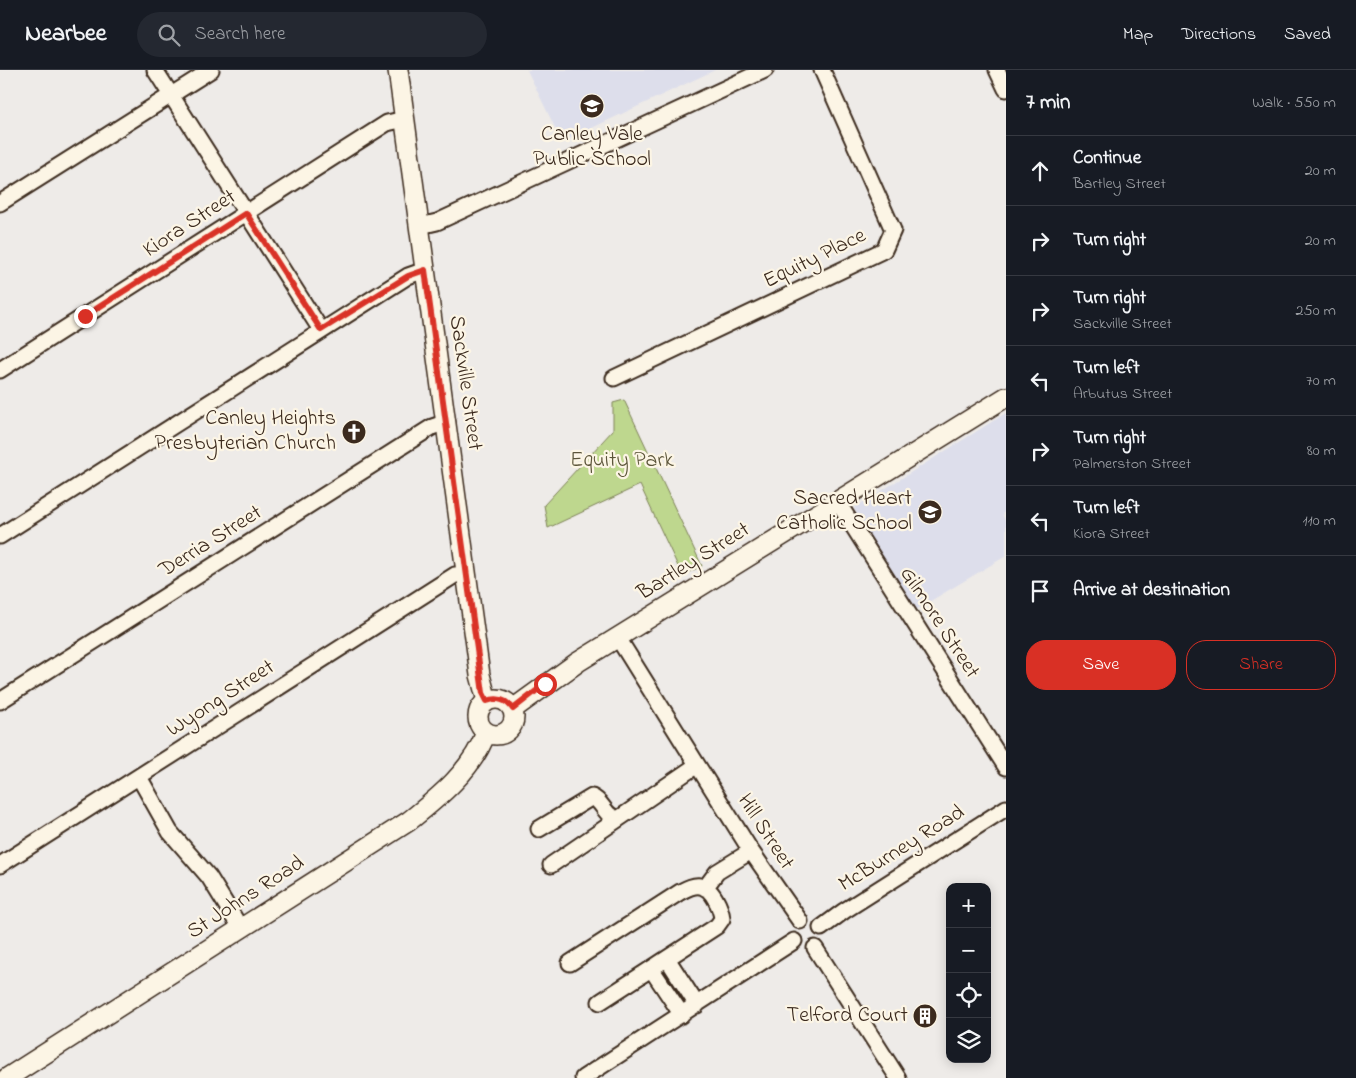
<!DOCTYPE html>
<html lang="en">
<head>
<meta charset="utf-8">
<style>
  body { margin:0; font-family:"Indie Flower",sans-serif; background:#242831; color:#f1f3f6 }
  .controls { position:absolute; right:15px; bottom:15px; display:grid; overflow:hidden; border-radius:10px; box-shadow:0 2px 12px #0003 }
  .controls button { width:45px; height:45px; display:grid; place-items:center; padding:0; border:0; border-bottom:1px solid #363941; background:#171b24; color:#f1f3f6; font:25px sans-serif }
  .stop { position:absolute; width:15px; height:15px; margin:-11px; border:4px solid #d93025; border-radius:50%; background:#fff }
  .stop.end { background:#d93025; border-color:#fff; box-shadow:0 1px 5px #0008 }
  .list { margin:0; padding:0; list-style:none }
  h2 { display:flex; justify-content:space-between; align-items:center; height:65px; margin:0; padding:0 20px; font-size:21px }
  h2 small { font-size:16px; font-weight:400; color:#9ea1a6 }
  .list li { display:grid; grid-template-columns:32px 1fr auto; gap:15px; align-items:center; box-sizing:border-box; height:70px; padding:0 20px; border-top:1px solid #363941 }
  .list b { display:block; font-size:19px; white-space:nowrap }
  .list p { margin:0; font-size:16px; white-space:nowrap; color:#9ea1a6 }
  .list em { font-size:16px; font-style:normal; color:#9ea1a6 }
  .actions { display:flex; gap:10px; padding:15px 20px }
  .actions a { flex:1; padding:11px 0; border:1px solid #d93025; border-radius:20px; text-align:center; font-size:18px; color:#d93025 }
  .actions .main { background:#d93025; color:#fff }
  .icon { flex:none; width:28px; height:28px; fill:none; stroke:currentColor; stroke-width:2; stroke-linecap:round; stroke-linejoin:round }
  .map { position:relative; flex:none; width:1006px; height:1008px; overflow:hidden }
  header { display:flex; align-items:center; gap:30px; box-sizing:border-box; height:70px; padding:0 25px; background:#171b24; border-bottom:1px solid #363941 }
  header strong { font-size:24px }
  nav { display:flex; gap:28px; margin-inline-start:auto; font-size:18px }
  .search { width:350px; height:45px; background:#242831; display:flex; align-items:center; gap:12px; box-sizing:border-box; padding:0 18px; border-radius:28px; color:#9ea1a6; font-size:19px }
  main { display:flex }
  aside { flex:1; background:#171b24 }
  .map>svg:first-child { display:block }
</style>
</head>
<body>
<header>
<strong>Nearbee</strong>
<div class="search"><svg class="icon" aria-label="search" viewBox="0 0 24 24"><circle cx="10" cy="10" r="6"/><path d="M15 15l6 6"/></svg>Search here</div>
<nav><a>Map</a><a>Directions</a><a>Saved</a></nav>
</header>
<main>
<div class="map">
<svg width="1006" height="1008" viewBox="0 0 1006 1008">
  <rect width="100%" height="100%" fill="#eeebe8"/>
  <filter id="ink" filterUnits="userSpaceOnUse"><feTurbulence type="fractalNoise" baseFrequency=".02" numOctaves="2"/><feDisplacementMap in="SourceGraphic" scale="10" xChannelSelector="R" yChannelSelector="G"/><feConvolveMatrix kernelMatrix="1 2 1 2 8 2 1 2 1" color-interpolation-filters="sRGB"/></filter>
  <g filter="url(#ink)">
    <path fill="#dddeeb" d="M527 0H715L562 72Z
      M1006 343V441L1002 444 1006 452V486L912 542 854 438Z"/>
    <path fill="#bed78e" stroke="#7c8056" d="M624 330 702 496 682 505 640 415 548 458 544 435 613 360V333Z"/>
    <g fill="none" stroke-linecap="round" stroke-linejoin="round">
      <defs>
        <path id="minor" d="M155 0 321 260
          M997 0 1006 19
          M0 133 211 0
          M420 156 437 152 765 0
          M0 300 387 53 405 49
          M614 308 884 180 893 160 822 0
          M837 431 1006 697
          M0 466 408 206 425 200
          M618 568 751 781 800 851
          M0 631 432 357 447 352
          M139 707 170 762 209 807 241 859
          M539 759 592 727C603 731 605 748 618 748
          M0 795 455 505 467 504
          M551 795 697 695
          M705 818 717 802 751 781
          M821 858 844 841 1006 738
          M815 878 898 1008
          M668 890 697 935
          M570 893 680 822C686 819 693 815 700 816 712 817 721 838 722 849L717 856 600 932
          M652 900 682 945
          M583 1008 794 871"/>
        <path id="major" d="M398 0 480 605 487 631
          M478 647a18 18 0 1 1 36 0a18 18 0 1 1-36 0Z
          M513 639 578 592 1006 327
          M7 1008 409 751C438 728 474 699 486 662"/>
      </defs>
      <use href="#minor" stroke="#3b2a1e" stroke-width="19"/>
      <use href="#major" stroke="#3b2a1e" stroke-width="22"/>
      <use href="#minor" stroke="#fcf5e5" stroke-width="15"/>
      <use href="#major" stroke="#fcf5e5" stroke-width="19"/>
    </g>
  </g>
  <g fill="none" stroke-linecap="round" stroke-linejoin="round" filter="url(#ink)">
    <path stroke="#d93025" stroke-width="6" d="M85 246 246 143 321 260 408 206 425 200 483 623 487 631C498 627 506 629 513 639L545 614"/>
  </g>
  <defs>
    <symbol id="school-disc" viewBox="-11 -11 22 22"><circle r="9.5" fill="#3b2a1e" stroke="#fcf5e5"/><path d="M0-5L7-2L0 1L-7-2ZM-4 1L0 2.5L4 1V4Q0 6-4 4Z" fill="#fff"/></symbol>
    <symbol id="church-disc" viewBox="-11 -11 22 22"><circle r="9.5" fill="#3b2a1e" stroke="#fcf5e5"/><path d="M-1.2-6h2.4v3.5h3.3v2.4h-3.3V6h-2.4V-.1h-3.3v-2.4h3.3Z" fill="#fff"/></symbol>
    <symbol id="building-disc" viewBox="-11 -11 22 22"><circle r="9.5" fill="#3b2a1e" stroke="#fcf5e5"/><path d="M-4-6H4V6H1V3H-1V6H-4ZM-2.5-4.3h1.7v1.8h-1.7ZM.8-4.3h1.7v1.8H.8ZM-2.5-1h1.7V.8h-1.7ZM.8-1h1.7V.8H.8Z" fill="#fff"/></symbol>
  </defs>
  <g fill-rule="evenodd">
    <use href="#school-disc" x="578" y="22" width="28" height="28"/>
    <use href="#church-disc" x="340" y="348" width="28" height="28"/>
    <use href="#school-disc" x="916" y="428" width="28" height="28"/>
    <use href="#building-disc" x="911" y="932" width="28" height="28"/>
  </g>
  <g text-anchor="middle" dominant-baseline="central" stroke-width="4.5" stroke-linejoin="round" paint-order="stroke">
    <g font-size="22" fill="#3b2a1e" stroke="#fcf5e5" text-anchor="end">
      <text x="592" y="65" text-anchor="middle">Canley Vale<tspan x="592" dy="25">Public School</tspan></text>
      <text x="336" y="349">Canley Heights<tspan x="336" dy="25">Presbyterian Church</tspan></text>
      <text x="912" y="429">Sacred Heart<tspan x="912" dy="25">Catholic School</tspan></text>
      <text x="908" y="946">Telford Court</text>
    </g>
    <g font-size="22" fill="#3b2a1e" stroke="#fcf5e5">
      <text transform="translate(190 154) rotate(-33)">Kiora Street</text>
      <text transform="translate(815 189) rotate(-26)">Equity Place</text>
      <text transform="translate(465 313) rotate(82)">Sackville Street</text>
      <text transform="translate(211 472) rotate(-32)">Derria Street</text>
      <text transform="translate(694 492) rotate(-32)">Bartley Street</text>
      <text transform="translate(939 553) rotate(57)">Gilmore Street</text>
      <text transform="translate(221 629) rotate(-33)">Wyong Street</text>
      <text transform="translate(765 762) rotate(57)">Hill Street</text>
      <text transform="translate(902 779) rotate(-32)">McBurney Road</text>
      <text transform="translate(246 828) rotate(-33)">St Johns Road</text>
    </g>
    <g font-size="22" fill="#5c553a" stroke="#fcf5e5">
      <text x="622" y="391">Equity Park</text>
    </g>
  </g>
</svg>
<div class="controls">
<button>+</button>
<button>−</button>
<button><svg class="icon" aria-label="locate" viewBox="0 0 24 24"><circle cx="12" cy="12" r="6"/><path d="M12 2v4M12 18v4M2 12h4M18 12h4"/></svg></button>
<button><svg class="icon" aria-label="layers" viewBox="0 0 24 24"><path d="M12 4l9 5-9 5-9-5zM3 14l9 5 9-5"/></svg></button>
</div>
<div class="stop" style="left:545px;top:614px"></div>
<div class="stop end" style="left:85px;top:246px"></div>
</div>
<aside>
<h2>7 min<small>Walk · 550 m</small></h2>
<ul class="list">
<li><svg class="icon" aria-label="ahead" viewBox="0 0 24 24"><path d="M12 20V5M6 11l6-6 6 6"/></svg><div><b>Continue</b><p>Bartley Street</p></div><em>20 m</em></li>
<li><svg class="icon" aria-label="right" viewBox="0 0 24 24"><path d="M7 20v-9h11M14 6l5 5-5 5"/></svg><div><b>Turn right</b></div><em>20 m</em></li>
<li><svg class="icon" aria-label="right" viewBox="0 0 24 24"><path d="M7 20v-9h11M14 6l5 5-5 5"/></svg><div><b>Turn right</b><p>Sackville Street</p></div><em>250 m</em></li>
<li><svg class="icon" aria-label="left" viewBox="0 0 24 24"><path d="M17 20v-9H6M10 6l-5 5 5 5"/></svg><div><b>Turn left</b><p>Arbutus Street</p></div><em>70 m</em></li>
<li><svg class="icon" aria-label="right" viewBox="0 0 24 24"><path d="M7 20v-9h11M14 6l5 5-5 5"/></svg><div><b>Turn right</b><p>Palmerston Street</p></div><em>80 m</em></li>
<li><svg class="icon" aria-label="left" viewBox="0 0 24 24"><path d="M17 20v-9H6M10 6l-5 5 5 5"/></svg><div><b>Turn left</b><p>Kiora Street</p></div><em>110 m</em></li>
<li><svg class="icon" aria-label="arrive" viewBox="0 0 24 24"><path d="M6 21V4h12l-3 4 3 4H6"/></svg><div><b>Arrive at destination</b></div></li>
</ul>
<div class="actions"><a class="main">Save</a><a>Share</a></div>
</aside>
</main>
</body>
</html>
